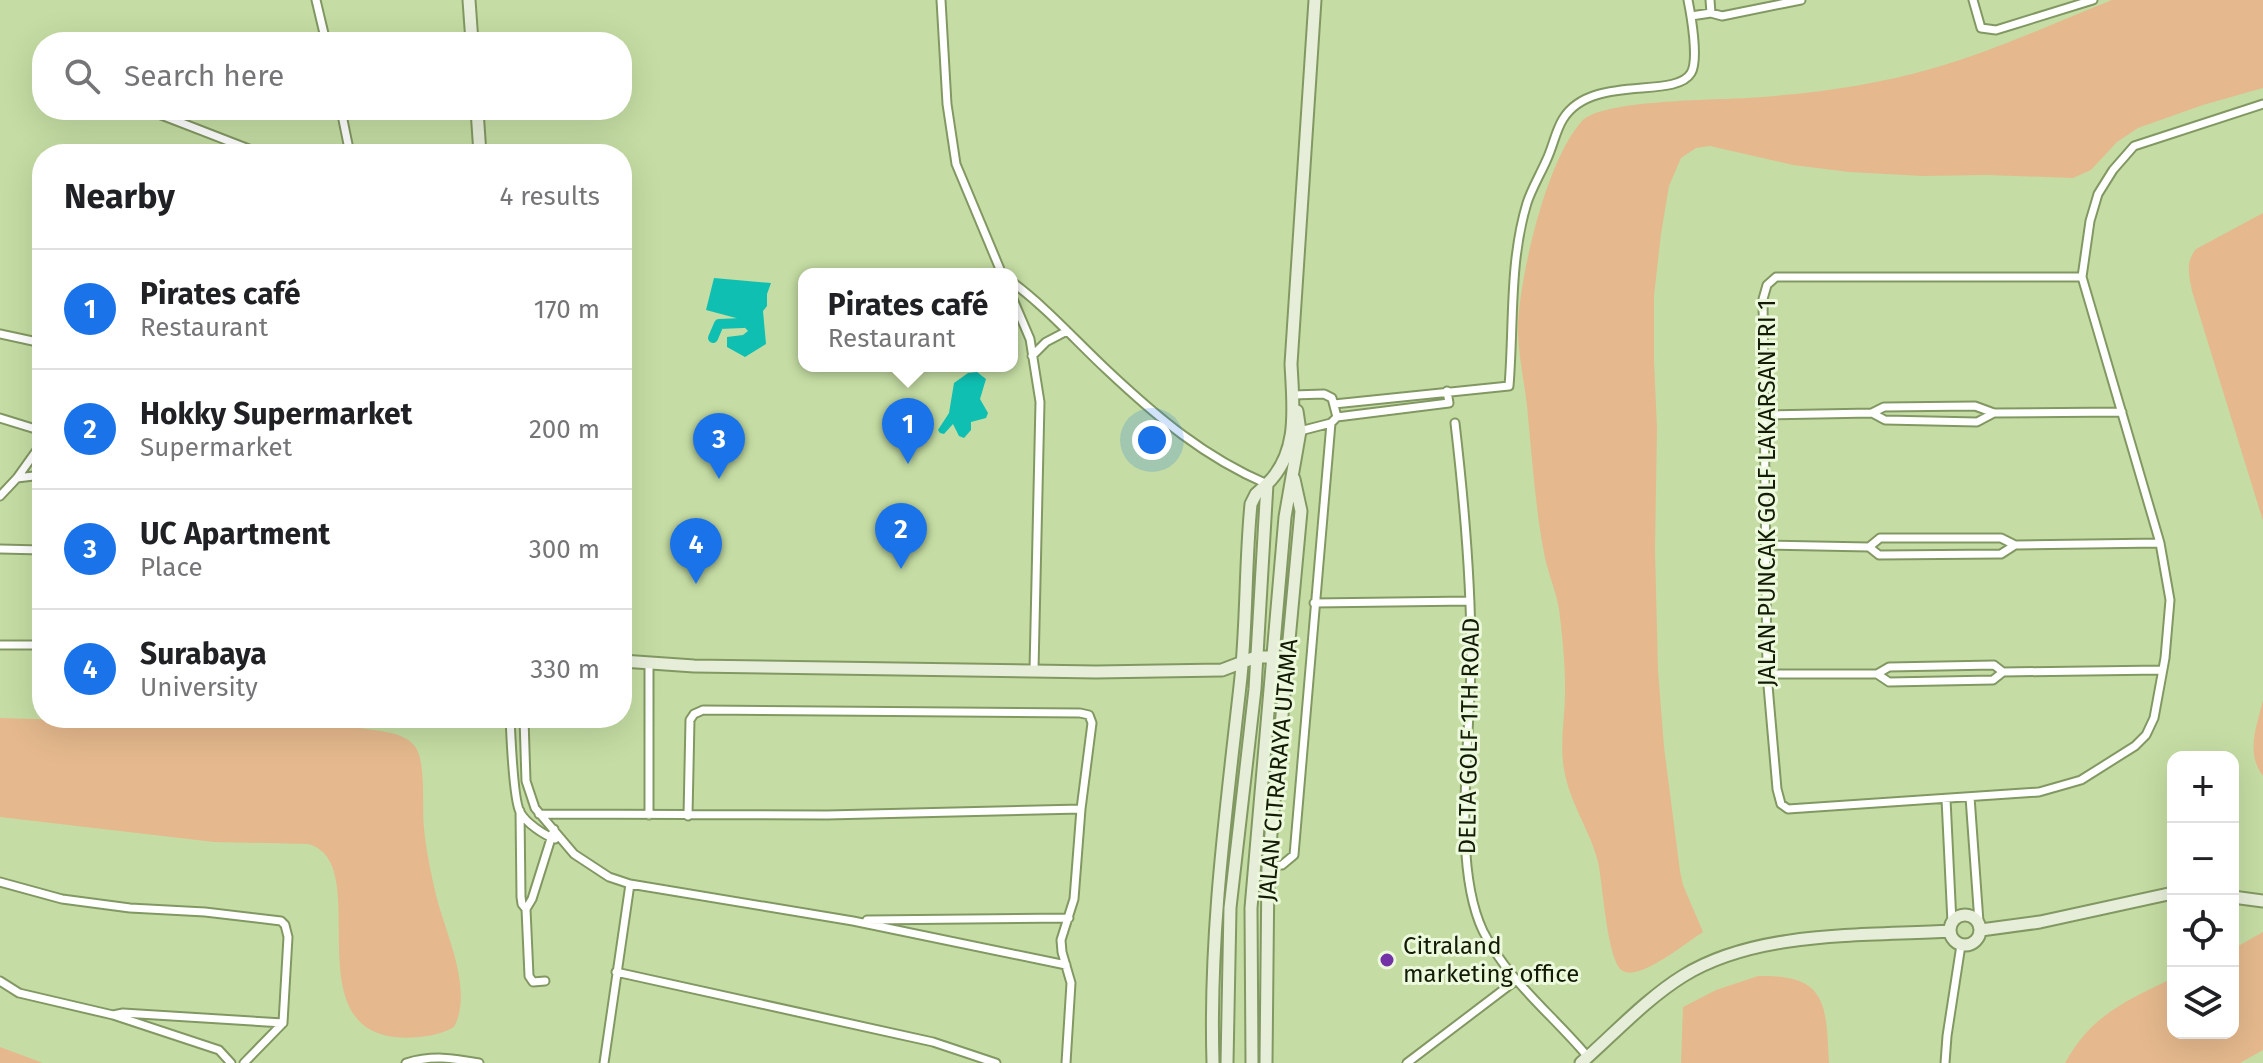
<!DOCTYPE html>
<html lang="en">
<head>
<meta charset="utf-8">
<style>
  body { margin:0; font-family:"Fira Sans",sans-serif; background:#f2f2f2; color:#202124 }
  .controls { position:absolute; right:24px; bottom:24px; display:grid; overflow:hidden; border-radius:16px; box-shadow:0 8px 32px #0002 }
  .controls button { width:72px; height:72px; display:grid; place-items:center; padding:0; border:0; border-bottom:2px solid #e0e0e0; background:#fff; color:#202124; font:40px sans-serif }
  .you { position:absolute; left:1152px; top:440px; width:28px; height:28px; margin:-20px; border:6px solid #fff; border-radius:50%; background:#1a73e8; box-shadow:0 0 0 12px #1a73e833 }
  .badge { display:grid; place-items:center; width:52px; height:52px; border-radius:50%; background:#1a73e8; color:#fff; font-size:26px; font-weight:700 }
  .pin { position:absolute; translate:-50% -66px; filter:drop-shadow(0 2px 4px #0008) }
  .pin::after { content:''; position:absolute; top:42px; width:28px; height:24px; background:inherit; clip-path:polygon(0 0,100% 0,50% 100%) }
  .popup { position:absolute; left:798px; top:268px; width:220px; height:104px; box-sizing:border-box; display:grid; place-content:center; border-radius:16px; background:#fff; filter:drop-shadow(0 2px 6px #0005); font-size:26px; white-space:nowrap; color:#757577 }
  .popup b { font-size:30px; color:#202124 }
  .popup::after { content:''; position:absolute; left:50%; top:100%; margin-left:-16px; border:16px solid transparent; border-top-color:#fff }
  .list { margin:0; padding:0; list-style:none }
  h2 { display:flex; justify-content:space-between; align-items:center; height:104px; margin:0; padding:0 32px; font-size:34px }
  h2 small { font-size:26px; font-weight:400; color:#757577 }
  .list li { display:grid; grid-template-columns:52px 1fr auto; gap:24px; align-items:center; box-sizing:border-box; height:120px; padding:0 32px; border-top:2px solid #e0e0e0 }
  .list b { display:block; font-size:30px; white-space:nowrap }
  .list p { margin:0; font-size:26px; white-space:nowrap; color:#757577 }
  .list em { font-size:26px; font-style:normal; color:#757577 }
  .icon { flex:none; width:44px; height:44px; fill:none; stroke:currentColor; stroke-width:2; stroke-linecap:round; stroke-linejoin:round }
  .map { position:relative; flex:none; width:2263px; height:1063px; overflow:hidden }
  .search { position:absolute; background:#fff; box-shadow:0 8px 32px #0002; left:32px; top:32px; width:600px; height:88px; display:flex; align-items:center; gap:20px; box-sizing:border-box; padding:0 28px; border-radius:32px; color:#757577; font-size:30px }
  .panel { position:absolute; background:#fff; box-shadow:0 8px 32px #0002; left:32px; top:144px; width:600px; height:584px; border-radius:32px }
  .map>svg:first-child { display:block }
</style>
</head>
<body>
<div class="map">
<svg width="2263" height="1063" viewBox="0 0 2263 1063">
  <rect width="100%" height="100%" fill="#c5dda4"/>
  <path fill="#e5b98d" d="M2112 0H2263V88L2203 105 2138 128 2117 142 2091 170 2073 178 1987 175 1922 176 1849 172 1793 165 1710 146 1696 148 1681 158 1669 186 1661 234 1654 296V360L1657 428 1655 550 1658 670 1664 747 1680 871 1683 885 1703 932C1687 942 1640 981 1623 971 1607 963 1603 883 1598 862 1590 830 1569 802 1564 769 1559 741 1566 714 1565 685 1565 660 1562 635 1559 609 1556 592 1549 575 1545 558 1535 508 1532 456 1527 406 1524 379 1517 350 1518 323 1521 271 1547 159 1582 121 1601 100 1713 100 1746 98 1809 94 1872 86 1934 68 1994 51 2054 23 2112 0Z
    M2263 213V521L2192 291C2189 276 2185 262 2196 249Z
    M2263 700V776C2245 752 2257 726 2263 700Z
    M0 718 359 728C376 731 406 731 416 748 426 764 422 808 424 828 426 850 431 873 436 895 445 932 474 990 454 1027 437 1037 413 1039 394 1037 295 1025 375 861 308 844L214 842 0 817Z
    M2263 932V1050L2240 1063H2065C2091 1015 2126 1001 2173 978V1033H2233V949Z
    M1758 976C1828 974 1826 1005 1829 1063H1681L1683 1007 1716 990Z
    M0 1047 43 1063H0Z"/>
  <path fill="#0fbfb2" d="M714 278 771 283 767 294V306L763 311 766 344 745 357 727 347V337L743 335 748 331 736 318 706 310Z
    M977 372 986 379 980 399 988 413 986 418 971 422V430L964 438 959 436 953 424 944 434 940 433 938 430 949 413 954 383 968 373Z"/>
  <g fill="none" stroke-linecap="round" stroke-linejoin="round">
    <path stroke="#0fbfb2" stroke-width="10" d="M713 338 719 324 743 323"/>
    <defs>
      <path id="street" d="M316 0 326 42
        M941 0 947 104 956 164 1002 274
        M1710 0 1711 13
        M1973 0 1981 28 1996 30 2093 0
        M1691 16 1711 13 1722 16 1801 0
        M135 110 156 113 262 154
        M341 110 350 154
        M2082 277H1776L1767 285 1763 299 1767 674 1777 789 1781 804 1788 809 2039 792 2081 780 2135 746 2146 735 2154 718 2165 658 2170 600 2160 543 2082 277 2090 221 2098 194 2113 170 2134 146 2263 104
        M1012 282C1047 308 1076 341 1107 370 1157 417 1204 457 1267 484
        M1012 297 1030 339 1040 402 1034 670
        M0 334 42 343
        M1032 356 1046 342 1067 331
        M1293 395 1324 394 1332 398 1337 417
        M1334 404 1509 386C1514 325 1509 262 1527 203 1532 188 1541 173 1547 159 1553 146 1556 130 1563 119 1591 73 1675 100 1691 73 1699 60 1691 15 1688 0
        M1872 413 1885 420 1977 422 1994 413
        M1766 415 1872 413 1884 407 1975 406 1994 413 2122 412
        M0 418 42 431
        M1455 423C1464 500 1471 576 1471 654 1472 732 1450 862 1483 931 1508 981 1553 1015 1588 1057
        M1300 431 1331 423 1337 417 1449 403 1447 391
        M17 478 42 475
        M0 496 17 478 42 443
        M1766 545 1869 547 1879 555 2001 554 2015 545
        M1869 547 1880 538H2001L2015 545 2160 543
        M0 549 42 550
        M1314 603 1470 601
        M0 645H42
        M649 663V815
        M1767 674H1877L1889 667 1994 665 2003 672 2162 670
        M1877 674 1889 682 1993 680 2003 672
        M510 718C511 736 513 799 520 812 526 823 544 835 555 839
        M524 718 526 781 535 808 574 854 609 877 630 884 604 1063
        M1970 797 1979 922
        M1946 799 1952 923
        M520 811 521 897 522 904 526 909 532 899 554 829
        M539 814 827 815 1081 809
        M688 816 690 720 694 714 703 710 1080 713 1089 715 1092 723 1081 809 1074 899 1061 940 1062 952 1071 983 1066 1063
        M1268 866 1282 865 1294 855 1331 423
        M0 882 62 899 130 908 205 912 281 921 285 925 288 937 283 1023 244 1063
        M630 884 853 921 1066 965
        M526 909 529 976 533 982 545 981
        M867 920 1069 918
        M616 972 933 1042 996 1063
        M0 981 19 993 113 1015 219 1050 231 1063
        M113 1015 123 1013 283 1023
        M406 1063C432 1055 453 1058 479 1063
        M1407 1063 1515 981
        M1945 1063 1947 1036 1961 945"/>
      <path id="secondary" d="M469 0 472 42
        M477 110 480 154
        M622 661 694 666 1096 672 1222 670 1256 657H1288
        M2233 897 2263 901
        M1950 930a15 15 0 1 1 30 0a15 15 0 1 1-30 0Z
        M1981 930 2040 922 2173 893
        M1213 1063C1209 936 1226 812 1240 686 1247 626 1245 565 1251 504L1256 494 1267 484
        M1227 1063 1230 908 1255 689 1267 484C1300 452 1293 406 1291 364L1315 0
        M1252 1063 1251 908 1285 517 1300 431 1297 411
        M1266 1063 1268 866 1301 511 1294 479
        M1581 1063C1614 1034 1646 999 1683 976 1757 930 1865 936 1950 931"/>
    </defs>
    <use href="#street" stroke="#829862" stroke-width="11"/>
    <use href="#secondary" stroke="#829862" stroke-width="15"/>
    <use href="#street" stroke="#fff" stroke-width="7"/>
    <use href="#secondary" stroke="#e6eed9" stroke-width="11"/>
  </g>
  <circle fill="#7332a6" stroke="#edf9dc" stroke-width="3" cx="1387" cy="960" r="8"/>
  <g text-anchor="middle" dominant-baseline="central" stroke-width="6" stroke-linejoin="round" paint-order="stroke">
    <g font-size="24" fill="#131b06" stroke="#edf9dc">
      <text transform="translate(1767 493) rotate(-90)">JALAN PUNCAK GOLF LAKARSANTRI 1</text>
      <text transform="translate(1469 736) rotate(-89)">DELTA GOLF 1TH ROAD</text>
      <text transform="translate(1278 770) rotate(-85)">JALAN CITRARAYA UTAMA</text>
    </g>
    <g font-size="24" fill="#131b06" stroke="#edf9dc" text-anchor="start">
      <text x="1403" y="946">Citraland<tspan x="1403" dy="28">marketing office</tspan></text>
    </g>
  </g>
</svg>
<div class="controls">
<button>+</button>
<button>−</button>
<button><svg class="icon" aria-label="locate" viewBox="0 0 24 24"><circle cx="12" cy="12" r="6"/><path d="M12 2v4M12 18v4M2 12h4M18 12h4"/></svg></button>
<button><svg class="icon" aria-label="layers" viewBox="0 0 24 24"><path d="M12 4l9 5-9 5-9-5zM3 14l9 5 9-5"/></svg></button>
</div>
<div class="you"></div>
<div class="pin badge" style="left:908px;top:464px">1</div>
<div class="popup"><b>Pirates café</b>Restaurant</div>
<div class="pin badge" style="left:901px;top:569px">2</div>
<div class="pin badge" style="left:719px;top:479px">3</div>
<div class="pin badge" style="left:696px;top:584px">4</div>
<div class="search"><svg class="icon" aria-label="search" viewBox="0 0 24 24"><circle cx="10" cy="10" r="6"/><path d="M15 15l6 6"/></svg>Search here</div>
<section class="panel">
<h2>Nearby<small>4 results</small></h2>
<ul class="list">
<li><span class="badge">1</span><div><b>Pirates café</b><p>Restaurant</p></div><em>170 m</em></li>
<li><span class="badge">2</span><div><b>Hokky Supermarket</b><p>Supermarket</p></div><em>200 m</em></li>
<li><span class="badge">3</span><div><b>UC Apartment</b><p>Place</p></div><em>300 m</em></li>
<li><span class="badge">4</span><div><b>Surabaya</b><p>University</p></div><em>330 m</em></li>
</ul>
</section>
</div>
</body>
</html>
